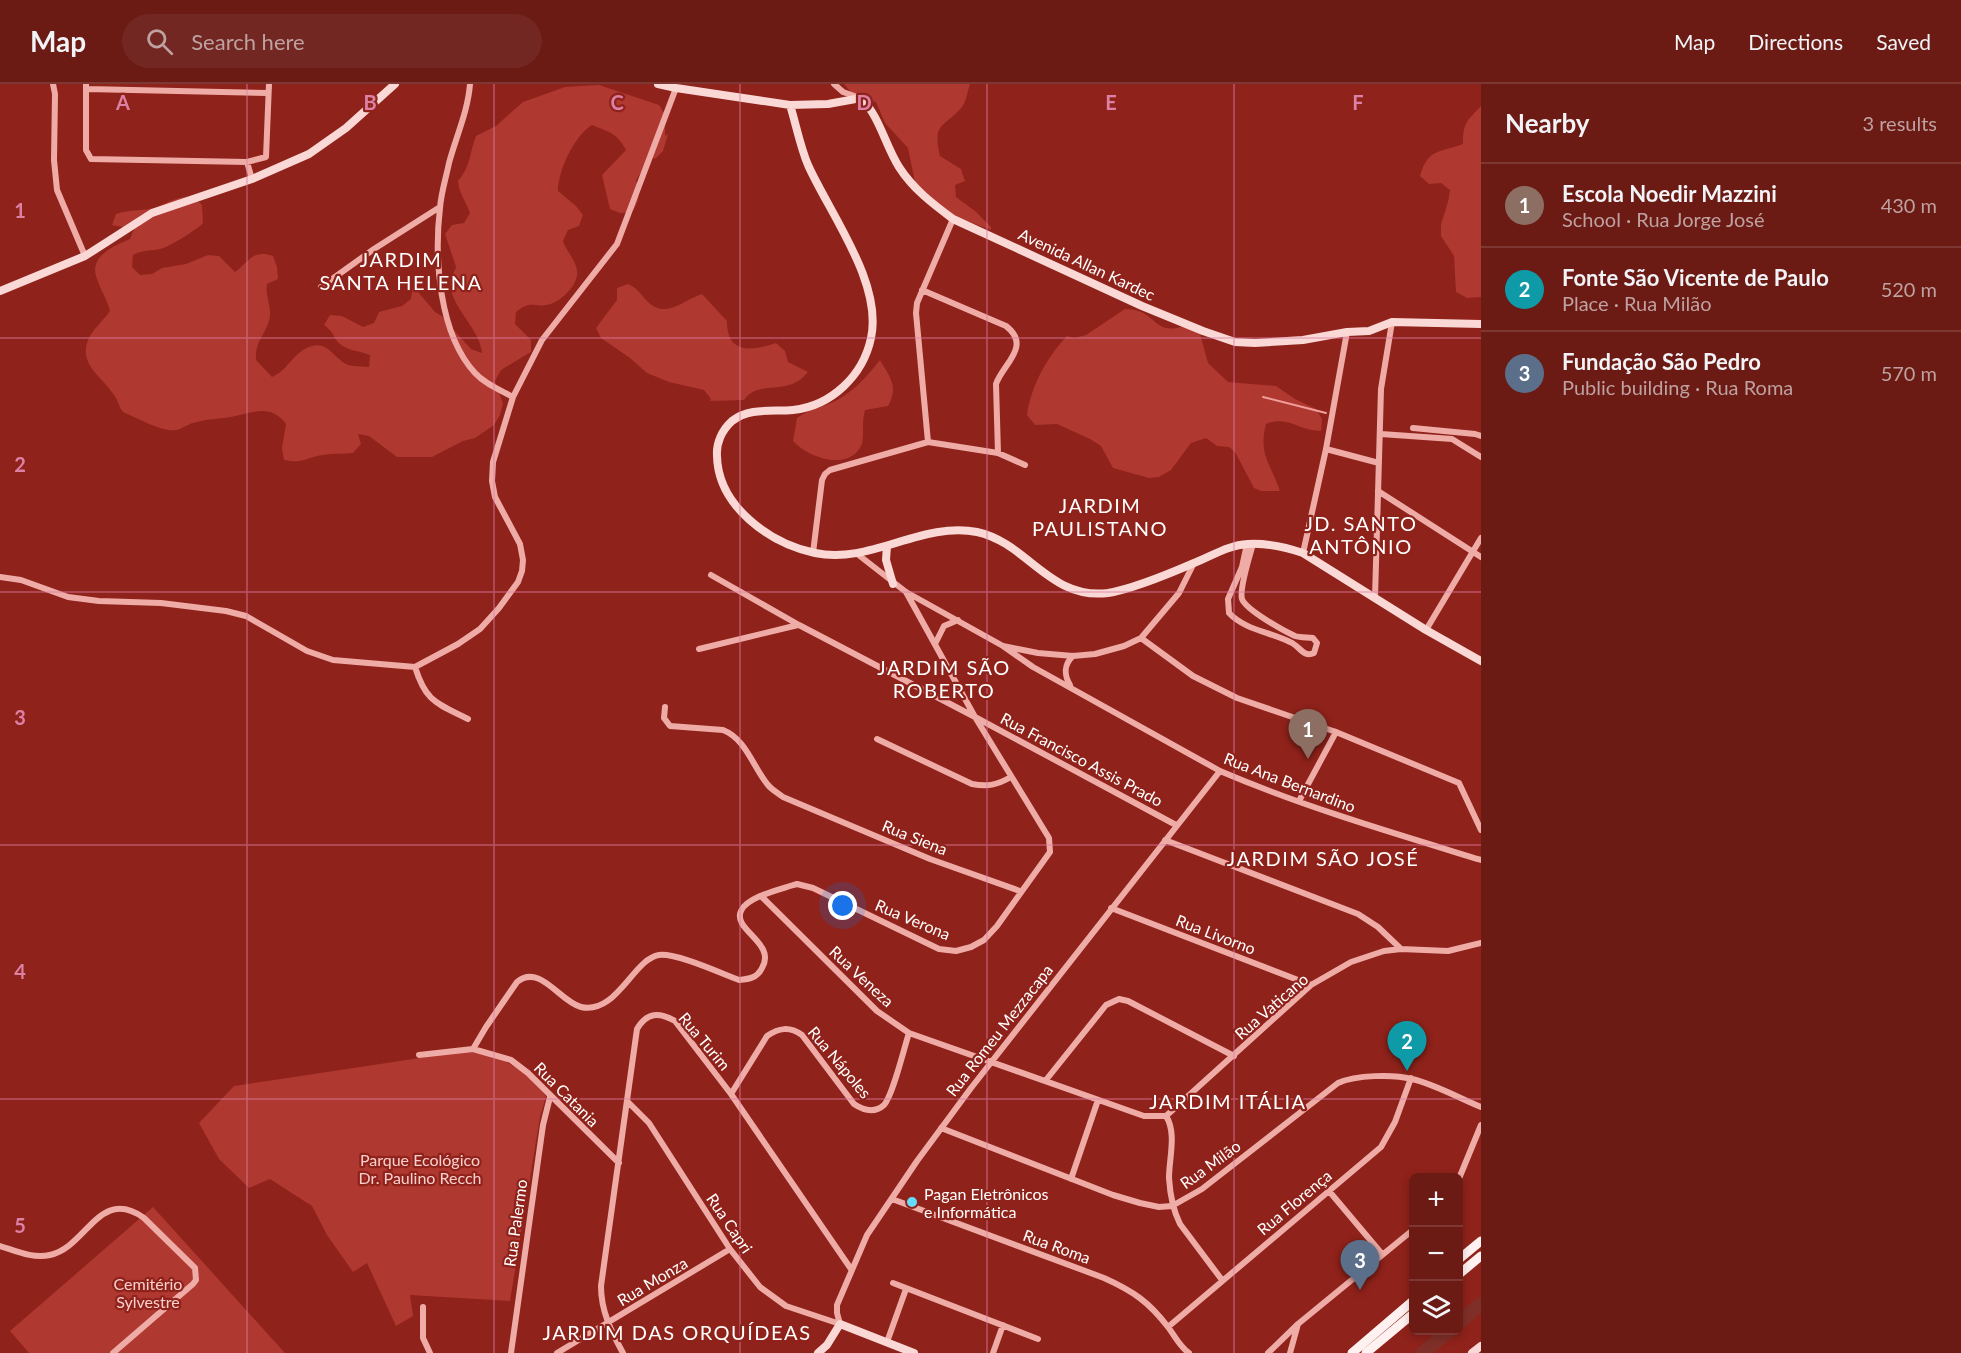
<!DOCTYPE html>
<html lang="en">
<head>
<meta charset="utf-8">
<style>
  body { margin:0; font-family:Lato,sans-serif; background:#732722; color:#f1f3f6 }
  .controls { position:absolute; right:18px; bottom:18px; display:grid; overflow:hidden; border-radius:9px; box-shadow:0 3px 9px #0003 }
  .controls button { width:54px; height:54px; display:grid; place-items:center; padding:0; border:0; border-bottom:2px solid #7e3834; background:#6b1a14; color:#f1f3f6; font:30px sans-serif }
  .you { position:absolute; left:843px; top:822px; width:21px; height:21px; margin:-15px; border:4px solid #fff; border-radius:50%; background:#1a73e8; box-shadow:0 0 0 9px #1a73e833 }
  .badge { display:grid; place-items:center; width:39px; height:39px; border-radius:50%; background:#65ddff; color:#fff; font-size:20px; font-weight:700 }
  .pin { position:absolute; translate:-50% -50px; filter:drop-shadow(0 2px 3px #0008) }
  .pin::after { content:''; position:absolute; top:32px; width:21px; height:18px; background:inherit; clip-path:polygon(0 0,100% 0,50% 100%) }
  .list { margin:0; padding:0; list-style:none }
  h2 { display:flex; justify-content:space-between; align-items:center; height:78px; margin:0; padding:0 24px; font-size:26px }
  h2 small { font-size:20px; font-weight:400; color:#bea1a0 }
  .list li { display:grid; grid-template-columns:39px 1fr auto; gap:18px; align-items:center; box-sizing:border-box; height:84px; padding:0 24px; border-top:2px solid #7e3834 }
  .list b { display:block; font-size:22px; white-space:nowrap }
  .list p { margin:0; font-size:20px; white-space:nowrap; color:#bea1a0 }
  .list em { font-size:20px; font-style:normal; color:#bea1a0 }
  .icon { flex:none; width:33px; height:33px; fill:none; stroke:currentColor; stroke-width:2; stroke-linecap:round; stroke-linejoin:round }
  .map { position:relative; flex:none; width:1481px; height:1269px; overflow:hidden }
  header { display:flex; align-items:center; gap:36px; box-sizing:border-box; height:84px; padding:0 30px; background:#6b1a14; border-bottom:2px solid #7e3834 }
  header strong { font-size:28px }
  nav { display:flex; gap:33px; margin-inline-start:auto; font-size:21px }
  .search { width:420px; height:54px; background:#732722; display:flex; align-items:center; gap:15px; box-sizing:border-box; padding:0 21px; border-radius:33px; color:#bea1a0; font-size:22px }
  main { display:flex }
  aside { flex:1; background:#6b1a14 }
  .map>svg:first-child { display:block }
</style>
</head>
<body>
<header>
<strong>Map</strong>
<div class="search"><svg class="icon" aria-label="search" viewBox="0 0 24 24"><circle cx="10" cy="10" r="6"/><path d="M15 15l6 6"/></svg>Search here</div>
<nav><a>Map</a><a>Directions</a><a>Saved</a></nav>
</header>
<main>
<div class="map">
<svg width="1481" height="1269" viewBox="0 0 1481 1269">
  <rect width="100%" height="100%" fill="#8f221a"/>
  <path fill="#af3831" d="M844 0H970C967 8 967 16 962 23 944 44 932 38 940 72L961 85 965 97 955 101 956 113 975 127 991 143V146L943 128 915 98 908 64 885 39 876 18 854 12Z
    M599 1 659 21 665 31V52L668 50 663 67 655 75 652 73 636 96C640 109 640 117 632 128L620 129 610 125 602 91 626 66C617 49 609 48 592 41 574 52 558 87 558 107L576 122 583 131 579 142 568 146 563 157C566 167 576 176 577 187 579 201 560 219 547 221 532 223 531 216 516 228L515 240 531 256V268L501 286 495 297 503 320 500 331 494 341 475 354 463 357 432 373H397L369 352 358 350 361 360 353 369C343 370 333 369 323 371 306 373 304 380 284 376L282 364 286 340C270 319 253 329 231 333 218 335 206 335 193 339 188 340 182 345 176 346 164 349 135 333 123 328 119 323 118 316 114 311 102 292 77 280 89 254 94 244 104 236 110 227 107 215 101 207 97 195 88 172 114 162 130 155L134 145 112 141 116 130C127 126 137 127 149 125 166 122 174 111 194 113L202 121 203 139C198 145 173 160 166 163 154 168 147 164 133 171L132 183 140 191 152 190 162 184 186 180 208 171 219 172 235 188C250 177 252 165 273 172L277 183 278 195 267 200C265 214 273 224 269 237 264 253 255 257 256 276L272 293C288 286 293 269 309 263 327 256 332 272 346 280 352 283 362 282 369 283L370 271C360 267 348 267 340 260 333 254 335 249 324 241L330 231 342 232 363 243 374 239 379 228 402 222 411 215 413 202 435 228 442 232 448 240 471 265 482 269C480 244 448 221 450 196 451 193 455 187 456 183L445 150 452 141 464 139 470 129C466 117 459 110 458 97 471 82 469 70 476 52L496 42 523 18 565 3Z
    M1481 22V213L1467 214 1456 208 1454 172 1441 152V140L1448 118 1450 106 1441 99 1429 100 1420 92C1428 64 1439 69 1463 60 1463 38 1467 37 1481 22Z
    M628 200C637 204 639 208 645 215 665 237 681 217 702 210L727 237C727 271 752 267 776 259L785 267 788 278 808 288C787 314 760 294 744 316L710 317 711 315 704 306 669 298 647 289 630 274 601 254 596 244 617 216V204Z
    M1125 225C1159 225 1152 256 1189 240L1199 246 1208 279 1228 298 1276 302 1295 315 1316 325 1322 335 1321 347C1299 347 1288 331 1266 340 1258 371 1271 380 1280 407H1261L1254 404 1235 368 1229 363 1217 362 1206 354 1191 359 1171 386 1159 393 1149 394 1113 384 1101 362 1090 355 1057 340 1035 341 1027 331C1031 302 1047 273 1067 252L1074 254 1086 251Z
    M880 276C890 293 899 303 888 322L865 326C861 338 865 355 861 362 848 388 807 373 793 357L797 334C810 324 825 323 839 315 855 306 869 290 880 276Z
    M466 967 499 974 523 987 546 1012 540 1033 510 1217 410 1211 413 1232 396 1242 367 1179 353 1188 327 1151 312 1122 270 1095 249 1104 219 1075 199 1039 234 1002Z
    M153 1123 285 1269H29L10 1247Z"/>
  <g fill="none" stroke-linecap="round" stroke-linejoin="round">
    <path stroke="#f19e9a" stroke-width="2" d="M1263 313 1326 329"/>
    <path stroke="#802f28" stroke-width="14" d="M1458 1239 1481 1220
      M1423 1269 1450 1246"/>
    <path stroke="#efaca7" stroke-width="6" d="M53 0 55 10 54 76 57 106 85 172
      M86 0V66L91 75 247 78 266 73 269 0
      M470 0C468 27 456 53 449 79 446 94 441 109 440 124 434 174 439 250 475 289 485 300 500 306 513 313
      M834 0 843 8 860 14
      M87 5 268 9
      M247 78 252 95
      M321 203 374 165 440 123
      M922 206 1006 242C1032 262 1003 280 996 300L998 369
      M1413 344 1475 350 1481 352
      M1381 350 1452 355 1481 373
      M928 358 916 229 917 219 953 135
      M1326 365 1379 379
      M1378 407 1481 473
      M1247 460 1242 483 1228 515 1229 529C1245 546 1270 548 1290 558 1300 562 1303 574 1314 569L1317 559 1313 554C1308 553 1301 554 1295 552 1284 547 1246 526 1242 515 1239 505 1250 471 1253 460
      M813 469 822 396 825 390 830 386 928 358 998 369 1025 381
      M856 469 906 508 1003 562 1038 569 1073 572 1095 570 1124 562 1141 554 1179 509 1194 479
      M1303 469 1326 365 1347 248
      M711 491 799 541 975 633 1176 741
      M0 493 21 496 68 513 99 517 161 519 226 527 246 532 307 567 333 576 415 583 458 560 480 545 499 524 518 498 522 487 523 476 520 460 495 413 492 397 493 378 513 313 542 256 617 160 676 4
      M1375 514 1381 305 1392 238
      M1426 546 1481 454
      M1141 554 1193 592 1237 614 1336 648 1459 699 1481 746
      M935 560 944 542 958 536
      M1003 562 1033 583 1220 687C1304 723 1393 749 1481 776
      M699 565 798 541
      M415 583C426 618 436 619 468 635
      M1070 601C1064 591 1064 580 1073 572
      M665 623 664 634 670 642 723 646C746 655 753 683 768 701 772 706 778 709 783 713L930 775 1020 807
      M877 655 972 700C988 703 997 701 1011 693
      M1299 717 1336 648
      M1165 756 1358 830 1378 843 1401 865
      M761 812 877 927 909 949 1144 1032H1166
      M1111 824 1311 901
      M473 965 486 943 517 898C540 879 560 918 581 923 617 931 633 875 659 871 677 869 720 889 739 896 749 895 757 894 762 884 777 859 732 846 741 827 746 814 777 806 790 802L797 800 813 804 939 865 956 867 971 863 984 856 997 842 1050 768 1049 754 975 633 906 508
      M419 971 473 965 511 976 528 989 619 1079
      M1046 996 1106 921 1119 915 1128 917 1234 972
      M731 1010 767 952C779 944 789 942 802 951L854 1020C863 1026 874 1030 884 1021 893 1011 904 964 909 949
      M627 1017 649 1039 730 1165 760 1203 786 1222 840 1240
      M1166 1032 1311 901 1351 878 1384 867 1401 865 1448 867 1481 859
      M1166 1032C1177 1049 1169 1074 1169 1094 1170 1110 1173 1126 1180 1140L1222 1196
      M941 1044 1113 1111 1140 1119 1159 1123 1172 1122 1202 1105 1338 999C1356 991 1393 990 1412 995 1434 1000 1459 1014 1481 1023
      M1071 1095 1098 1016
      M1458 1097 1481 1041
      M1329 1107 1382 1170
      M892 1115 1104 1194C1133 1207 1149 1218 1168 1243 1175 1252 1179 1262 1189 1269
      M0 1162C16 1167 33 1175 50 1171 87 1163 99 1102 144 1134L195 1184 196 1196 193 1200 113 1269
      M893 1199 1038 1255
      M423 1223V1254L430 1269
      M840 1240 837 1229V1221L867 1151 917 1077 971 1004 1220 687
      M1168 1243 1381 1063 1395 1038 1411 994
      M887 1258 906 1205
      M511 1269 543 1041 550 1013
      M557 1269 730 1165
      M623 1269C611 1247 601 1227 601 1202L637 945C647 928 659 928 675 937L731 1010 851 1185
      M993 1269 1003 1241
      M1268 1269 1298 1240 1414 1145
      M1290 1269 1298 1240"/>
    <path stroke="#fad8d5" stroke-width="8" d="M658 0 676 4 790 21 828 20 861 14C880 33 885 61 899 83 913 105 933 120 953 135L1142 222 1203 247 1235 258 1255 259 1303 256 1347 248 1369 247 1392 238 1481 240
      M790 21C796 40 800 62 808 81 830 130 883 199 871 254 863 292 831 322 793 326 772 328 750 323 732 337 722 346 716 359 717 372 718 422 769 459 815 469 870 481 922 437 977 448 1028 459 1049 516 1108 509 1132 505 1171 489 1194 479 1212 472 1228 461 1248 460 1267 459 1285 463 1303 469L1426 546 1481 577
      M0 207 85 172 152 129 252 95 309 70 346 44 395 0
      M887 462 886 476 893 500
      M818 1269 827 1261 840 1240 914 1269
      M1472 1269 1481 1262"/>
    <path stroke="#fff1ef" stroke-width="9" d="M1458 1176 1481 1157
      M1458 1191 1481 1172
      M1352 1269 1414 1216
      M1366 1269 1414 1229"/>
  </g>
  <path fill="none" stroke="#dd80a5" stroke-width="1.5" stroke-opacity="0.55" d="M247 0V1269M494 0V1269M740 0V1269M987 0V1269M1234 0V1269M0 254H1481M0 508H1481M0 761H1481M0 1015H1481"/>
  <circle fill="#65ddff" stroke="#8f221a" stroke-width="2" cx="912" cy="1118" r="6"/>
  <g text-anchor="middle" dominant-baseline="central" stroke-width="4.5" stroke-linejoin="round" paint-order="stroke">
    <g font-size="16" fill="#fff" stroke="#8f221a">
      <text transform="translate(1087 180) rotate(25)">Avenida Allan Kardec</text>
      <text transform="translate(1082 675) rotate(28)">Rua Francisco Assis Prado</text>
      <text transform="translate(1290 698) rotate(21)">Rua Ana Bernardino</text>
      <text transform="translate(915 753) rotate(22)">Rua Siena</text>
      <text transform="translate(913 835) rotate(23)">Rua Verona</text>
      <text transform="translate(1216 850) rotate(21)">Rua Livorno</text>
      <text transform="translate(862 892) rotate(43)">Rua Veneza</text>
      <text transform="translate(1271 922) rotate(-41)">Rua Vaticano</text>
      <text transform="translate(999 946) rotate(-52)">Rua Romeu Mezzacapa</text>
      <text transform="translate(705 957) rotate(50)">Rua Turim</text>
      <text transform="translate(840 978) rotate(50)">Rua Nápoles</text>
      <text transform="translate(567 1010) rotate(45)">Rua Catania</text>
      <text transform="translate(1210 1080) rotate(-36)">Rua Milão</text>
      <text transform="translate(1294 1118) rotate(-40)">Rua Florença</text>
      <text transform="translate(515 1139) rotate(-82)">Rua Palermo</text>
      <text transform="translate(730 1139) rotate(56)">Rua Capri</text>
      <text transform="translate(1057 1162) rotate(20)">Rua Roma</text>
      <text transform="translate(652 1197) rotate(-31)">Rua Monza</text>
    </g>
    <g font-size="16" fill="#fad0ce" stroke="#8f221a">
      <text x="420" y="1075">Parque Ecológico<tspan x="420" dy="18">Dr. Paulino Recch</tspan></text>
      <text x="148" y="1199">Cemitério<tspan x="148" dy="18">Sylvestre</tspan></text>
    </g>
    <g font-size="16" fill="#fff" stroke="#8f221a" text-anchor="start">
      <text x="924" y="1109">Pagan Eletrônicos<tspan x="924" dy="18">e Informática</tspan></text>
    </g>
    <g font-size="20" letter-spacing="1.5" fill="#fff" stroke="#8f221a">
      <text x="401" y="175">JARDIM<tspan x="401" dy="23">SANTA HELENA</tspan></text>
      <text x="1100" y="421">JARDIM<tspan x="1100" dy="23">PAULISTANO</tspan></text>
      <text x="1361" y="439">JD. SANTO<tspan x="1361" dy="23">ANTÔNIO</tspan></text>
      <text x="944" y="583">JARDIM SÃO<tspan x="944" dy="23">ROBERTO</tspan></text>
      <text x="1323" y="774">JARDIM SÃO JOSÉ</text>
      <text x="1228" y="1017">JARDIM ITÁLIA</text>
      <text x="677" y="1248">JARDIM DAS ORQUÍDEAS</text>
    </g>
  </g>
  <g font-size="20" text-anchor="middle" font-weight="bold" fill="#dd80a5" stroke="#8f221a" stroke-width="4.5" stroke-linejoin="round" paint-order="stroke">
    <text x="123" y="26">A</text>
    <text x="370" y="26">B</text>
    <text x="617" y="26">C</text>
    <text x="864" y="26">D</text>
    <text x="1111" y="26">E</text>
    <text x="1358" y="26">F</text>
    <text x="20" y="134">1</text>
    <text x="20" y="388">2</text>
    <text x="20" y="641">3</text>
    <text x="20" y="895">4</text>
    <text x="20" y="1149">5</text>
  </g>
</svg>
<div class="controls">
<button>+</button>
<button>−</button>
<button><svg class="icon" aria-label="layers" viewBox="0 0 24 24"><path d="M12 4l9 5-9 5-9-5zM3 14l9 5 9-5"/></svg></button>
</div>
<div class="you"></div>
<div class="pin badge" style="left:1308px;top:675px;background:#8d6e63">1</div>
<div class="pin badge" style="left:1407px;top:987px;background:#0f9aa8">2</div>
<div class="pin badge" style="left:1360px;top:1206px;background:#5c6f8a">3</div>
</div>
<aside>
<h2>Nearby<small>3 results</small></h2>
<ul class="list">
<li><span class="badge" style="background:#8d6e63">1</span><div><b>Escola Noedir Mazzini</b><p>School · Rua Jorge José</p></div><em>430 m</em></li>
<li><span class="badge" style="background:#0f9aa8">2</span><div><b>Fonte São Vicente de Paulo</b><p>Place · Rua Milão</p></div><em>520 m</em></li>
<li><span class="badge" style="background:#5c6f8a">3</span><div><b>Fundação São Pedro</b><p>Public building · Rua Roma</p></div><em>570 m</em></li>
</ul>
</aside>
</main>
</body>
</html>
